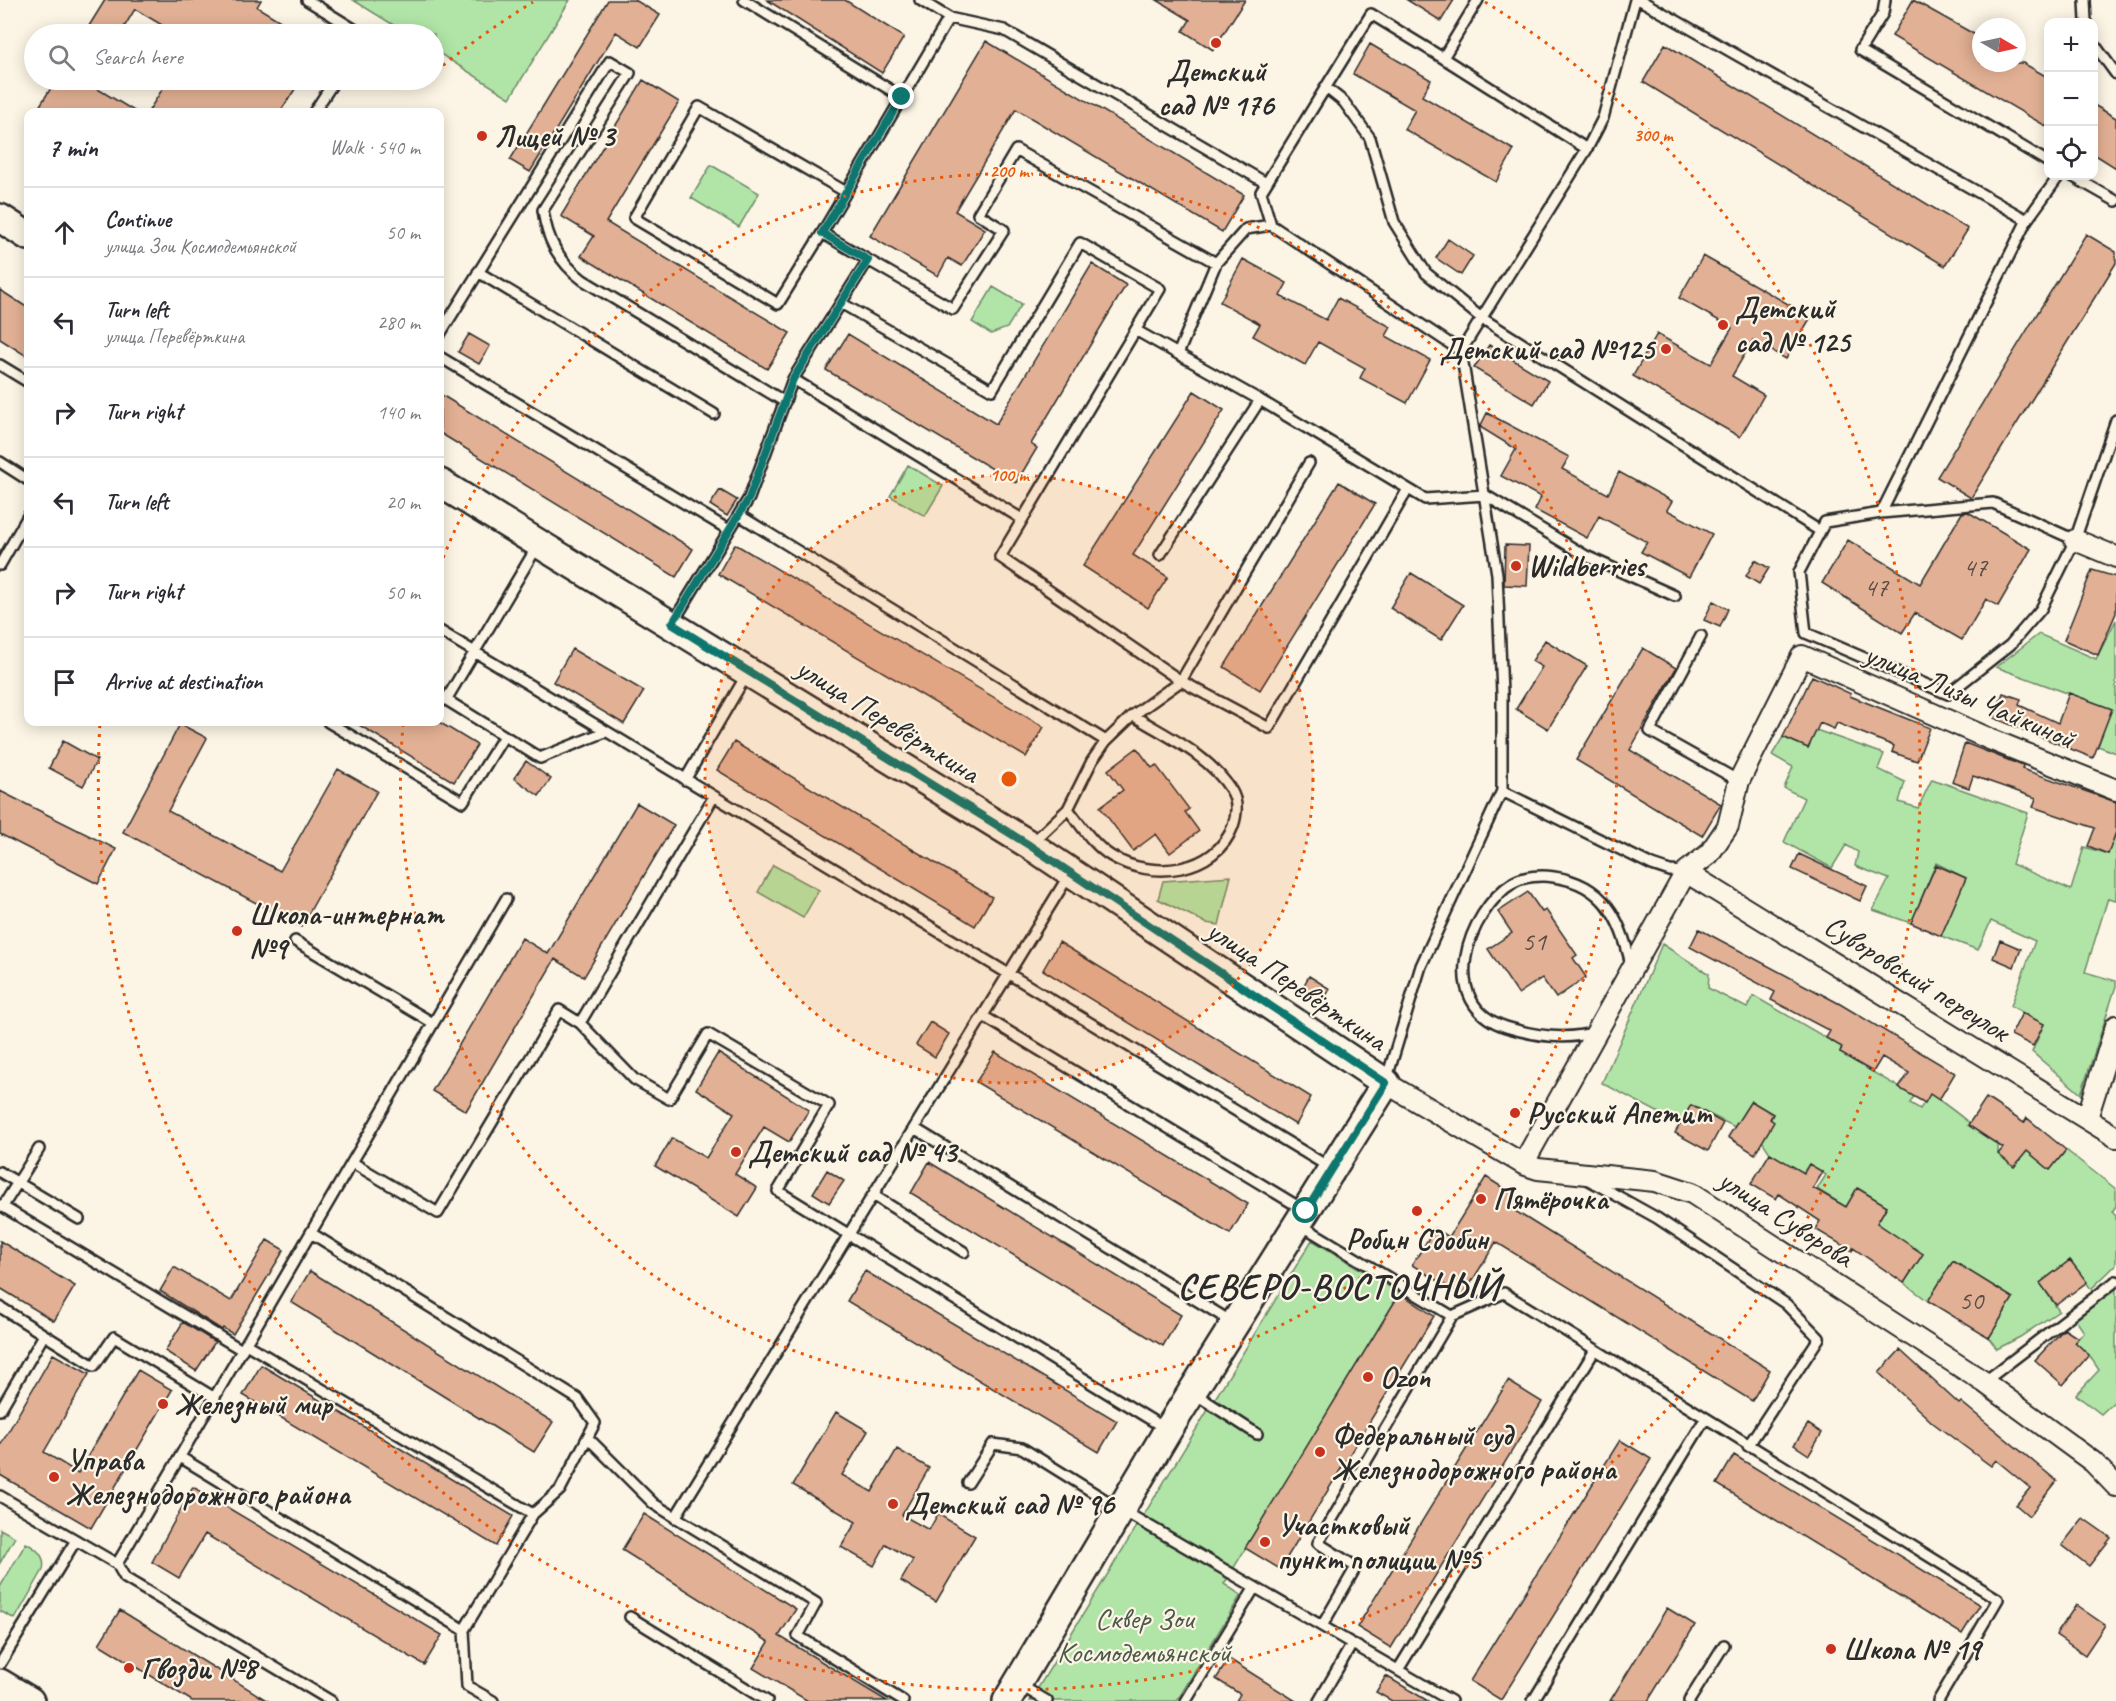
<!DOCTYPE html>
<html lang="en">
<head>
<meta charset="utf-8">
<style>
  body { margin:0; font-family:Caveat,sans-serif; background:#f2f2f3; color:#2b2b33 }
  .controls { position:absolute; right:18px; top:18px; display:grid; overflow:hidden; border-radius:12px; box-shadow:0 3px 15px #0003 }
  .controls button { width:54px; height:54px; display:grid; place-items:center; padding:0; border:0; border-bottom:2px solid #e1e1e2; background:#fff; color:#2b2b33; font:30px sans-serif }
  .compass { position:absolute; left:1972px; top:18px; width:54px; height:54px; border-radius:50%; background:#fff; box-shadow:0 3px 15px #0003; rotate:99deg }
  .stop { position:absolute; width:18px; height:18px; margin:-14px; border:4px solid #0f766e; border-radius:50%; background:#fff }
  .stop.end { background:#0f766e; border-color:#fff; box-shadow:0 2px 6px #0008 }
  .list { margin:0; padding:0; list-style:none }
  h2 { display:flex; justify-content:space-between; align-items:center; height:78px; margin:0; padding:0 24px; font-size:26px }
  h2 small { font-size:20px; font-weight:400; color:#7c7c81 }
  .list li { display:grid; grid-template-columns:39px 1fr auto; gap:18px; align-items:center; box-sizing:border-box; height:90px; padding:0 24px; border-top:2px solid #e1e1e2 }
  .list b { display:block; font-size:22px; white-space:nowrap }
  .list p { margin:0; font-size:20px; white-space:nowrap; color:#7c7c81 }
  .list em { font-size:20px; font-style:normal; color:#7c7c81 }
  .icon { flex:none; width:33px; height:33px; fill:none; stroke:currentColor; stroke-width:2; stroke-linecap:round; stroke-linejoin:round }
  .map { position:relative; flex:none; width:2116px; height:1701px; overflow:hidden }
  .search { position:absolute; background:#fff; box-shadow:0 3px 15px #0003; left:24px; top:24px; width:420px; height:66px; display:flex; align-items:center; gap:15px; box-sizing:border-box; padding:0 21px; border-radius:33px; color:#7c7c81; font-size:22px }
  .panel { position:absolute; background:#fff; box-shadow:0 3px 15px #0003; left:24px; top:108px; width:420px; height:618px; border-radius:12px }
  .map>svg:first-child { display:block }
</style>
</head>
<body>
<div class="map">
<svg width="2116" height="1701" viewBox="0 0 2116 1701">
  <rect width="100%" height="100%" fill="#fcf5e5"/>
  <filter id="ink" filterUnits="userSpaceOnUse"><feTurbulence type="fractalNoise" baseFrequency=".0167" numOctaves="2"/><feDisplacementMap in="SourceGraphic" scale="12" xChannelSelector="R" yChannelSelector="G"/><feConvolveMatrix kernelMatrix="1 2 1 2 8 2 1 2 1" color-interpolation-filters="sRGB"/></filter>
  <g filter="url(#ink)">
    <path fill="#b1e5a7" stroke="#6e8869" stroke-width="1.5" d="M353 0H570L510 98 434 50V34H408Z
      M711 165 759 193 739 227 691 198Z
      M993 287 1022 304 1007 328 991 334 972 322Z
      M908 465 943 486 925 516 890 496Z
      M2116 620V753L2098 746 2111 709 1996 667 2039 634 2096 659Z
      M1816 730 1884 754 1878 769 1905 782 1899 802 1918 808 1932 779 2028 813 2012 864 2071 890 2084 847 2108 854 2116 832V900L2108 898 2085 972 2116 981V986L2081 1094 2032 1052 2044 1024 2011 1006 2035 941 1991 921 1978 950 1941 936 1966 878 1936 863 1911 923 1873 910 1889 879 1855 866 1858 852 1846 845 1832 868 1784 842 1804 798 1784 788 1793 767 1772 755 1783 737 1808 748Z
      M773 865 819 890 803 918 758 892Z
      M1231 876 1219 925 1206 923 1158 899 1163 881Z
      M1662 944 1709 974 1708 988 1747 1008 1754 996 1842 1047 1840 1053 1914 1096 1910 1103 1920 1109 1930 1094C1954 1109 1975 1129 1998 1144V1154L2014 1167 2027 1151 2050 1170 2066 1150 2116 1189V1206L2112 1212 2116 1216V1265L2091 1289 2070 1260 2040 1283 2059 1311 2020 1337 1997 1349 1989 1338 2013 1298 1953 1261 1928 1301 1904 1283 1923 1254 1870 1235 1887 1206 1858 1188 1846 1207 1817 1189 1826 1175 1809 1164 1802 1174 1770 1153 1762 1141 1773 1114 1751 1101 1735 1127 1691 1105 1680 1124 1602 1083Z
      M1312 1240 1400 1293 1224 1584 1241 1595 1177 1701H1030Z
      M2116 1287V1400L2101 1414 2076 1395 2099 1370 2089 1355 2075 1342 2084 1332 2075 1319Z
      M0 1529 15 1537 0 1563Z
      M26 1543C37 1549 46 1556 43 1570L15 1619 0 1611V1587Z"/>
    <path fill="#e2b094" stroke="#2b2b2b" stroke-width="1.5" d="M105 0H261L257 7 302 34H177L135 9 120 34H84Z
      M608 0H635L660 15 640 47 616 32 530 172 510 160Z
      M767 0H845L904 37 882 73Z
      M1157 0H1245L1213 50 1183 31 1190 20Z
      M1407 0H1454L1441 21Z
      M1913 0 1981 38V63H2023L2049 78V128L1892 36Z
      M986 41 1244 195 1222 232 1016 109 955 211 985 229 962 266 948 258 938 276 870 236Z
      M1370 44 1431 80 1422 96 1514 150 1496 182 1404 129 1415 110 1353 74Z
      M1665 44 1968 229 1945 266 1643 82Z
      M56 80H83L136 112H48L39 107Z
      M168 80H301L280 112H148Z
      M643 80 679 102 606 222 790 333 767 369 581 256 594 236 561 216Z
      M2094 105 2116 118V168L2094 154Z
      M2086 234 2116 252V263L1971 498 1937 477Z
      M1448 239 1473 256 1461 275 1436 258Z
      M1703 256 1811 317 1786 359 1753 340 1732 376 1764 395 1740 437 1633 376 1657 334 1711 364 1732 328 1679 298Z
      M1243 259 1287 283 1280 296 1326 320 1338 298 1391 327 1386 336 1430 360 1407 403 1360 378 1365 368 1318 342 1305 365 1253 336 1260 324 1220 302Z
      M1092 264 1126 285 1031 444 1037 448 1016 483 826 370 848 334 996 424Z
      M0 290 28 308V357L0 339Z
      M469 334 490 346 479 364 458 352Z
      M1489 345 1548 381 1534 404 1474 368Z
      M1194 391 1224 410 1133 555 1168 577 1148 608 1083 566Z
      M440 394 693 549 676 577 440 433Z
      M1487 413 1569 457 1562 469 1608 494 1619 472 1672 501 1667 510 1712 534 1689 577 1641 552 1647 542 1599 516 1587 538 1535 510 1541 497 1501 476 1516 449 1480 427Z
      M1339 482 1375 504 1260 690 1224 667Z
      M720 490 737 500 727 516 710 505Z
      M1968 512 2031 549 1998 606 1986 599 1962 640 1915 613 1902 633 1822 583 1848 540 1920 584 1962 513Z
      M735 544 1044 727 1026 757 718 574Z
      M1505 545 1529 546 1527 586 1504 585Z
      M1755 560 1769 568 1759 584 1746 576Z
      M2092 570 2116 577V613L2098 655 2064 640Z
      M1411 573 1463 605 1441 640 1390 608Z
      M1713 601 1728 609 1720 627 1704 620Z
      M1545 640 1587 666 1548 729 1516 709 1542 667 1532 661Z
      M1643 648 1676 668 1630 750 1721 804 1702 836 1576 760Z
      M572 649 644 691 624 724 553 682Z
      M1812 676 1851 694 1850 696 1930 728 1917 761 1892 752 1894 746 1837 723 1834 729 1820 723 1808 748 1783 737Z
      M2003 693 2021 699 2019 705 2058 723 2069 693 2112 709 2093 758 1994 718Z
      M354 722H439L477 745 454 782Z
      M180 724 207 738 168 811 280 871 338 769 377 791 301 927 123 832Z
      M63 741 97 760 83 786 49 768Z
      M734 742 992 897 975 926 717 770Z
      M1965 743 2023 766 2022 769 2116 802V832L2108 854 2088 846 2095 828 2033 807 2036 798 1973 776 1969 788 1952 782Z
      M1137 748 1152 768 1156 765 1189 809 1185 812 1199 831 1170 853 1156 834 1133 851 1100 807 1123 790 1108 770Z
      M526 761 551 779 539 796 514 778Z
      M0 791 116 849 98 884 0 834Z
      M637 803 674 825 584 977 555 959 466 1111 432 1091 522 938 548 954Z
      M1799 854 1867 886 1860 901 1792 869Z
      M1936 865 1966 878 1941 936 1911 923Z
      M1528 892 1542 912 1546 910 1577 955 1573 958 1586 977 1556 998 1542 978 1518 994 1488 949 1512 933 1498 912Z
      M1699 929 1840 1004 1955 1073 1939 1100 1930 1094 1925 1103 1899 1088 1909 1073 1882 1057 1873 1072 1840 1053 1842 1047 1826 1038 1830 1031 1771 1000 1775 992 1690 947Z
      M2000 940 2021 949 2014 967 1993 958Z
      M1059 942 1311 1097 1296 1125 1043 970Z
      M1309 976 1330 989 1320 1006 1299 994Z
      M2022 1013 2044 1024 2033 1046 2011 1035Z
      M930 1022 949 1034 935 1057 916 1045Z
      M995 1052 1248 1204 1230 1234 976 1082Z
      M718 1053 809 1110 789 1142 764 1127 735 1174 757 1188 739 1217 655 1166 672 1138 706 1158 734 1113 696 1089Z
      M1986 1098 2024 1123 2027 1118 2066 1150 2050 1170 2027 1151 2014 1167 1998 1154 2003 1148 1968 1125Z
      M1751 1101 1773 1114 1770 1119 1774 1122 1755 1154 1728 1137Z
      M1691 1105 1723 1123 1708 1151 1675 1133Z
      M1770 1153 1804 1173 1809 1164 1823 1172 1813 1188 1846 1207 1857 1188 1887 1206 1877 1223 1923 1254 1904 1283 1853 1248 1852 1251 1815 1229 1820 1221 1779 1194 1776 1199 1751 1184Z
      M929 1162 1181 1315 1163 1346 911 1193Z
      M827 1170 844 1181 829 1203 813 1193Z
      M1486 1177 1522 1200 1515 1211 1770 1370 1752 1401 1496 1242 1463 1296 1412 1265 1435 1228 1449 1237Z
      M267 1240 284 1250 233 1334 223 1328 222 1330 160 1291 174 1267 231 1301Z
      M0 1241 75 1286 54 1321 0 1288Z
      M2070 1260 2087 1282 2056 1305 2040 1283Z
      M1953 1261 2013 1298 1989 1338 1928 1301Z
      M310 1271 553 1422 534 1452 291 1302Z
      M865 1271 1117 1421 1099 1452 847 1301Z
      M1400 1293 1434 1316 1280 1569 1245 1548Z
      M183 1322 215 1342 196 1371 165 1351Z
      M2064 1329 2078 1338 2075 1342 2089 1355 2063 1385 2035 1360Z
      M1900 1350 1959 1404 1961 1402 2057 1481 2029 1516 2016 1505 2030 1488 1996 1460 1991 1466 1933 1423 1879 1373Z
      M53 1354 89 1374 44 1452 78 1473 138 1370 172 1390 91 1528 0 1475V1446Z
      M261 1365 513 1516 496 1546 243 1395Z
      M1508 1381 1542 1402 1391 1648 1357 1627Z
      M836 1412 868 1431 842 1475 872 1492 897 1449 929 1468 902 1515 929 1530 938 1514 975 1536 936 1602 901 1581 913 1560 886 1544 874 1566 841 1547 856 1522 793 1485Z
      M1808 1424 1822 1433 1809 1455 1794 1445Z
      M1620 1440 1651 1459 1501 1700 1470 1681Z
      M1734 1455 1980 1605 1962 1634 1717 1484Z
      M193 1487 442 1635 424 1665 205 1534 179 1578 152 1562Z
      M644 1514 796 1609 779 1636 887 1701H808L753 1668 769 1642 622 1550Z
      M2083 1518 2111 1538 2089 1566 2062 1545Z
      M2076 1605 2105 1625 2085 1655 2056 1635Z
      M1667 1608 1695 1625 1648 1701H1610Z
      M120 1610 268 1701H192L99 1644Z
      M1229 1659 1296 1701H1236L1240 1694 1216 1679Z
      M1386 1676 1428 1701H1392L1376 1692Z"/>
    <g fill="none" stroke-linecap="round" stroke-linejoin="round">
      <defs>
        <path id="lane" d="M307 0 362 34
          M744 0 902 97
          M920 0 949 18 1004 30 1266 183
          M1640 0 2027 220
          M1885 0 1883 13 1860 50 2048 162
          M2085 0 2086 22
          M2094 44 2116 74
          M1325 87 1344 102 1370 138 1394 222 1426 273 1480 317 1820 531
          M314 112 335 80
          M1587 149 1603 118 1635 0
          M2059 176 2027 220 1881 513 1993 503 2075 540
          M2072 176 2116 201
          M1271 225 1261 192 1371 14 1443 58
          M822 233 778 304 634 218 699 107 846 192
          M868 260 953 309 1004 230 978 214 1016 150 1216 263 1178 354
          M1216 263 1246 229 1271 225 1461 351 1497 574 1502 694V791L1421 966 1386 1081
          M478 272 714 414
          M841 303 992 390 1080 243 1160 289 1000 557 1181 681 1132 716 1106 741 1092 761 1068 809 1031 844
          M1137 331 1260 400 1160 555
          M440 334 610 61 630 73 543 210C547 240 559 262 583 280L785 402
          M1461 351 1587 149 1443 58 1478 0
          M440 357 729 530
          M0 365 28 382
          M793 379 1022 519
          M1260 400 1425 499 1485 495 1586 556 1675 596
          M0 462 28 480
          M1309 463 1181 681 1269 728 1408 489
          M1881 513 1825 522 1799 572 1806 633 1948 694 2010 645 2041 609 2075 540 2116 420
          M739 515 1106 741
          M0 565 28 516
          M672 624 749 498 793 379 868 260 822 233 949 18
          M440 631 1329 1167
          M1701 636 1650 731 1739 781
          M440 696 540 758 605 732
          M446 700 538 545
          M328 722 463 802 504 736
          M685 780 747 674
          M1502 791 1652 865 1670 871 1685 872
          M1068 809C1081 825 1093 845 1111 856 1152 881 1216 873 1233 826 1237 814 1238 801 1231 790 1209 755 1168 737 1134 716
          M295 941 433 1023
          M983 1016 1304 1210
          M580 1023 634 1079 669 1099 708 1034 829 1105 778 1191 1166 1429
          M1595 1032C1566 1041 1535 1036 1506 1027 1436 1005 1466 912 1514 882 1524 876 1542 875 1554 877 1604 884 1621 919 1631 965
          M914 1128 1232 1322
          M353 1163 438 1213 559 1010 580 1023 713 798
          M0 1172 79 1219
          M1587 1179 1657 1218 1786 1304 1819 1338 1748 1446
          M873 1195 964 1252
          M0 1205 242 1350
          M3 1206 39 1149
          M1301 1225 1452 1316 1504 1293 1998 1599 1938 1701
          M311 1233 578 1399 595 1423 560 1490 533 1514 464 1630
          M0 1307 94 1366 114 1337 215 1398
          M246 1344 533 1514
          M1984 1382 2116 1281
          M1195 1394 1257 1434
          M0 1410 44 1335
          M588 1438 654 1504 816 1603 798 1636 903 1701
          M180 1457 464 1630 467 1686 493 1701
          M968 1483 993 1444 1022 1448 1120 1509 1451 1701
          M0 1496 117 1564 125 1578 331 1701
          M675 1518 1069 875
          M117 1564 506 899
          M630 1617 767 1701
          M1322 1626 1356 1567 1318 1543 1452 1316
          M0 1664 76 1540
          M1398 1670 1595 1350
          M1018 1684 1047 1701
          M1186 1701 1255 1587
          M1319 1701 1352 1644
          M1533 1701 1705 1419
          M1689 1701 1724 1645"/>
        <path id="street" d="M2075 540 2116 557
          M1686 872 2116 1137
          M1386 1083 1523 1164 1538 1169 1655 1181 1692 1193 1984 1382 2093 1462 2116 1486
          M2087 1118 2116 1026
          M1523 1164 1686 872 1709 854 1728 826 1739 781 1802 656 1992 740 2116 790"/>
        <path id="secondary" d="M0 218 28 236
          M440 483 1030 845 1386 1083 1168 1430 1007 1701
          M0 1683 30 1701"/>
      </defs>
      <use href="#lane" stroke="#2b2b2b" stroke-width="14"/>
      <use href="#street" stroke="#2b2b2b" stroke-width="24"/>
      <use href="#secondary" stroke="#2b2b2b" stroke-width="32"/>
      <use href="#lane" stroke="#fcf5e5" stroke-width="9"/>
      <use href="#street" stroke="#fcf5e5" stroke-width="20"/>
      <use href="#secondary" stroke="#fcf5e5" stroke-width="27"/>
    </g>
  </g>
  <g fill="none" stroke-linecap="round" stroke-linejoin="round" filter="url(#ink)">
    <path stroke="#0f766e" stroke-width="8" d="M902 97 822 233 868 260 793 379 749 498 672 624 1029 845 1386 1083 1306 1211"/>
  </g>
  <circle cx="1009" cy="779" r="304" fill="#e8590c" fill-opacity=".12"/>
  <g fill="none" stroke="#e8590c" stroke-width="3" stroke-dasharray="3 6">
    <circle cx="1009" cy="779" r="304"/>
    <path d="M440 566A608 608 0 1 1 403 726"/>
    <path d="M436 71A911 911 0 0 1 533 2M1485 2A911 911 0 1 1 100 723"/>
  </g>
  <g fill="#c8321e" stroke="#fcf5e5" stroke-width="2">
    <circle cx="1216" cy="43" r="6"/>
    <circle cx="482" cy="136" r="6"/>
    <circle cx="1723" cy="325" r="6"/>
    <circle cx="1666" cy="349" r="6"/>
    <circle cx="1516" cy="566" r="6"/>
    <circle cx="237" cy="931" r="6"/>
    <circle cx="1515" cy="1113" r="6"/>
    <circle cx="736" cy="1152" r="6"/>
    <circle cx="1481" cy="1199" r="6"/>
    <circle cx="1417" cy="1211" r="6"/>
    <circle cx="1368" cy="1377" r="6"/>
    <circle cx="163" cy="1404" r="6"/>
    <circle cx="1320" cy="1452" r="6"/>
    <circle cx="54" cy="1477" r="6"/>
    <circle cx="893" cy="1504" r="6"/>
    <circle cx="1265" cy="1542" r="6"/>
    <circle cx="1831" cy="1649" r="6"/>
    <circle cx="129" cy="1668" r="6"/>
  </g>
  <g text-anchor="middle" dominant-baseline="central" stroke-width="4.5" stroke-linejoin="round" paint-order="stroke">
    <g font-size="27" fill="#594c45">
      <text x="1975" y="567">47</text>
      <text x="1876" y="587">47</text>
      <text x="1534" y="941">51</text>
      <text x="1971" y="1300">50</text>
    </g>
    <g font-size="30" font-weight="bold" fill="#2b2b2b" stroke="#fcf5e5" text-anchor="start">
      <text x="1216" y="71" text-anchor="middle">Детский<tspan x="1216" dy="34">сад № 176</tspan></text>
      <text x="494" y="136">Лицей № 3</text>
      <text x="1735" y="308">Детский<tspan x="1735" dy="34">сад № 125</tspan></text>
      <text x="1654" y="349" text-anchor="end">Детский сад №125</text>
      <text x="1528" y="566">Wildberries</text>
      <text x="249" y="914">Школа-интернат<tspan x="249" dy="34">№9</tspan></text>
      <text x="1527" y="1113">Русский Апетит</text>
      <text x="748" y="1152">Детский сад № 43</text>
      <text x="1493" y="1199">Пятёрочка</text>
      <text x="1417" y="1239" text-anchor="middle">Робин Сдобин</text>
      <text x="1380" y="1377">Ozon</text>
      <text x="175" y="1404">Железный мир</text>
      <text x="1332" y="1435">Федеральный суд<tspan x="1332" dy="34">Железнодорожного района</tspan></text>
      <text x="66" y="1460">Управа<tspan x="66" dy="34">Железнодорожного района</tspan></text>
      <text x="905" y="1504">Детский сад № 96</text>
      <text x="1277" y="1525">Участковый<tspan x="1277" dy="34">пункт полиции №5</tspan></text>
      <text x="1843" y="1649">Школа № 19</text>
      <text x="141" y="1668">Гвозди №8</text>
    </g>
    <g font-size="30" fill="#2b2b2b" stroke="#fcf5e5">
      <text transform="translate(1970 696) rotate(23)">улица Лизы Чайкиной</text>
      <text transform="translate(888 720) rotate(32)">улица Перевёрткина</text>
      <text transform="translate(1917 978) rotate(32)">Суворовский переулок</text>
      <text transform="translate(1297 985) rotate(34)">улица Перевёрткина</text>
      <text transform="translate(1786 1218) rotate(33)">улица Суворова</text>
    </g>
    <g font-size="30" fill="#4c5a4a" stroke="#fcf5e5">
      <text x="1144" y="1618">Сквер Зои<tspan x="1144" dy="34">Космодемьянской</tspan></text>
    </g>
    <g font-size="36" font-weight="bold" letter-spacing="1.5" fill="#2b2b2b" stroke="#fcf5e5">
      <text x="1339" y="1286">СЕВЕРО-ВОСТОЧНЫЙ</text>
    </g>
  </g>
  <circle cx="1009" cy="779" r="9" fill="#e8590c" stroke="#fcf5e5" stroke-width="3"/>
  <g font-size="18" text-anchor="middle" font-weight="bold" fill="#e8590c" stroke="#fcf5e5" stroke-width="4.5" stroke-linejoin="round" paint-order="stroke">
    <text x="1653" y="141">300 m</text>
    <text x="1009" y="177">200 m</text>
    <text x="1009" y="481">100 m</text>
  </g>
</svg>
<div class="controls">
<button>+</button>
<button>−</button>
<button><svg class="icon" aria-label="locate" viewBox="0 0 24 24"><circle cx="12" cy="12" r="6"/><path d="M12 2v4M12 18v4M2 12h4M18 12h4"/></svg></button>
</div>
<svg class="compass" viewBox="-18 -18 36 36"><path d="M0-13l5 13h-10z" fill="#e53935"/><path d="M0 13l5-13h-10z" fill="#7c7c81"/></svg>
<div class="stop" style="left:1306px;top:1211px"></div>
<div class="stop end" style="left:902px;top:97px"></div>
<div class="search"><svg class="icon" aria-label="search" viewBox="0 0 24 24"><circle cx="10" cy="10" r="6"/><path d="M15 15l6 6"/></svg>Search here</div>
<section class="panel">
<h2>7 min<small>Walk · 540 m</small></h2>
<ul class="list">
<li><svg class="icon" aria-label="ahead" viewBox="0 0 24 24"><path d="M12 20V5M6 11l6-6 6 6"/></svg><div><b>Continue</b><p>улица Зои Космодемьянской</p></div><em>50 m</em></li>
<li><svg class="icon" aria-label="left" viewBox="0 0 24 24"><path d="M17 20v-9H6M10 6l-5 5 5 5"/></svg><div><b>Turn left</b><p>улица Перевёрткина</p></div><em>280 m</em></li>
<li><svg class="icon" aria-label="right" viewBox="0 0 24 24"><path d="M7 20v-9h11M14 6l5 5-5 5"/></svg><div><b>Turn right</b></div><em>140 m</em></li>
<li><svg class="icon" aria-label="left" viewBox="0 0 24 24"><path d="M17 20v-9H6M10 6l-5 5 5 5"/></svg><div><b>Turn left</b></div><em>20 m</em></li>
<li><svg class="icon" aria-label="right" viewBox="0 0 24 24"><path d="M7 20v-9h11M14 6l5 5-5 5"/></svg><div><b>Turn right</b></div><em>50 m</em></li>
<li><svg class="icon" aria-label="arrive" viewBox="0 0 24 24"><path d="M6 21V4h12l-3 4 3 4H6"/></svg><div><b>Arrive at destination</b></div></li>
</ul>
</section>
</div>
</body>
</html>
